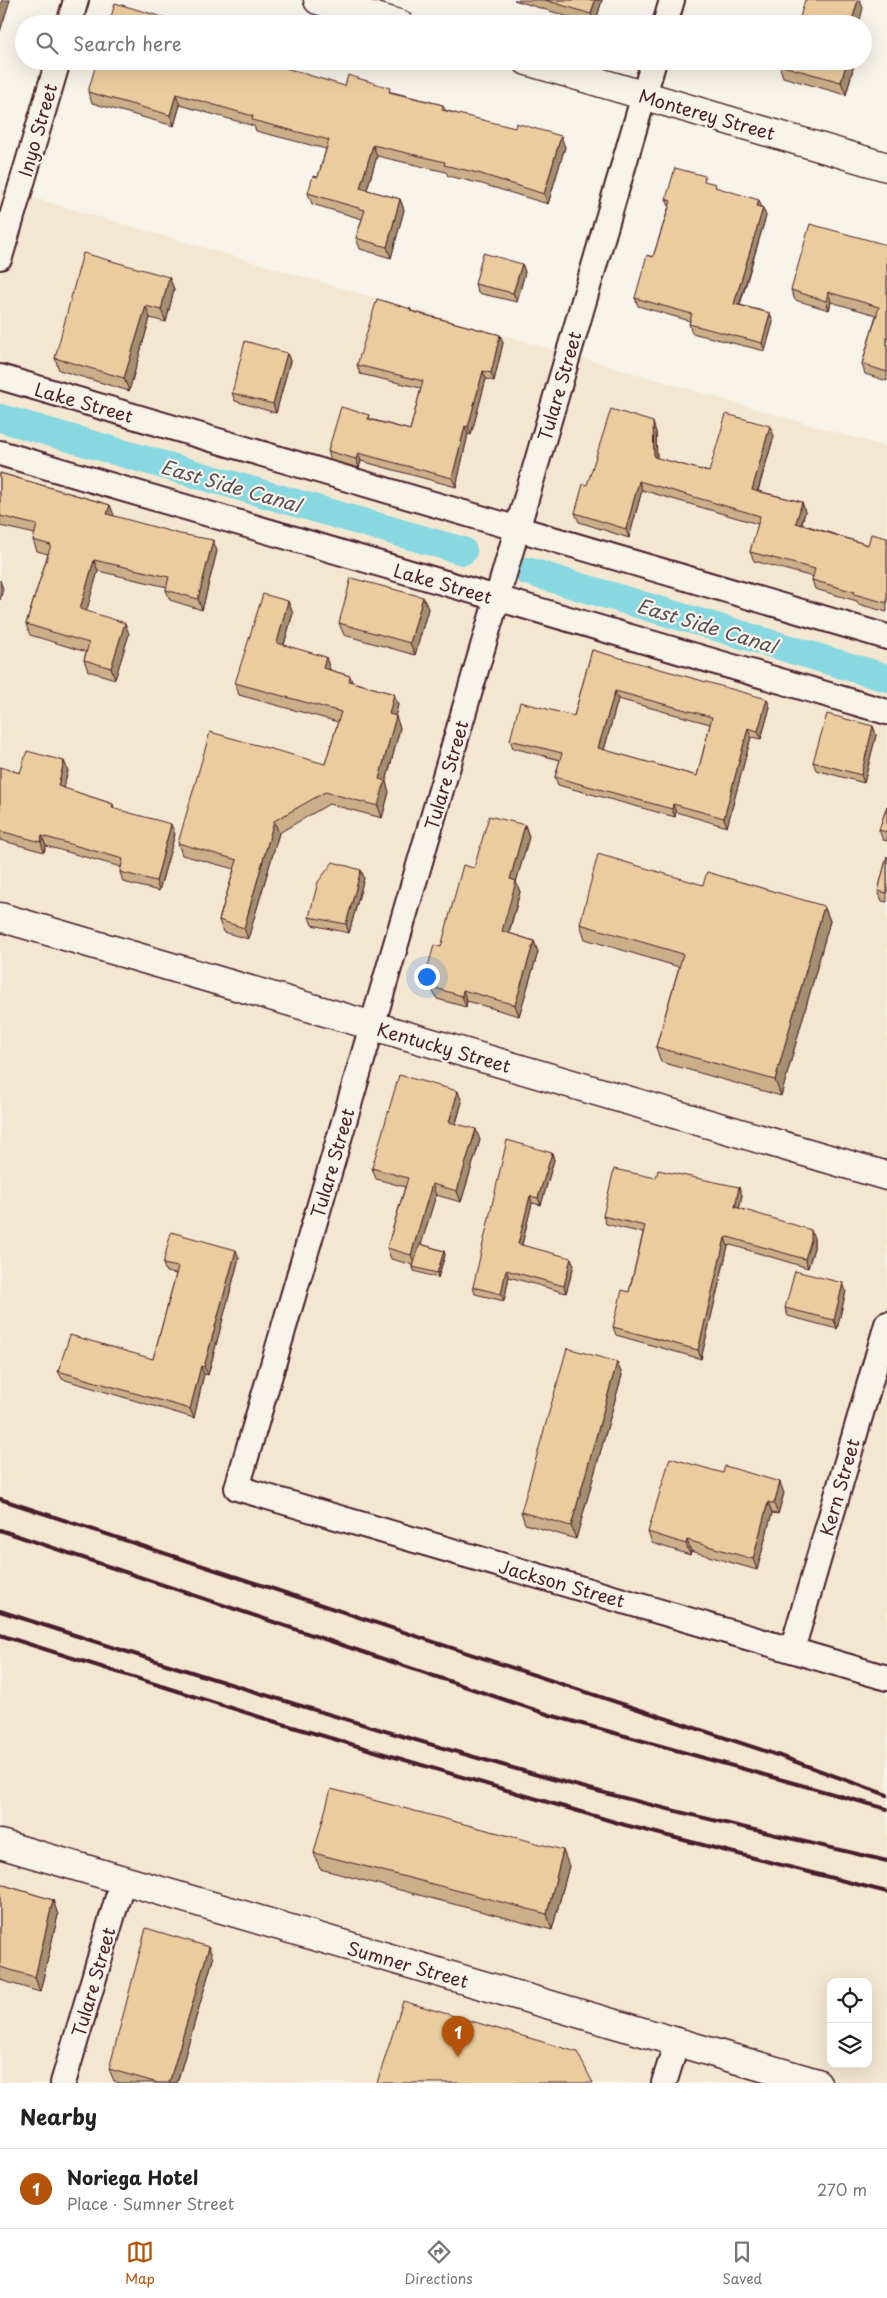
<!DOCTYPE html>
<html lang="en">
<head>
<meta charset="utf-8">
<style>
  body { margin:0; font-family:"Playpen Sans",sans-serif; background:#f2f2f2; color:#222 }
  .controls { position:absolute; right:15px; bottom:15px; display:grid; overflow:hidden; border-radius:10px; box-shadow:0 5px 20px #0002 }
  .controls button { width:45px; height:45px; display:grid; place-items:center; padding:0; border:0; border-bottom:1px solid #e0e0e0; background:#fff; color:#222; font:25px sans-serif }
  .you { position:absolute; left:426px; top:976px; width:18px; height:18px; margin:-12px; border:4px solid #fff; border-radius:50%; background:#1a73e8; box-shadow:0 0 0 8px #1a73e833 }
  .badge { display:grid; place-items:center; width:32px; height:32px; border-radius:50%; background:#b45309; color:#fff; font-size:16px; font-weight:700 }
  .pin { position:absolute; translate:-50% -41px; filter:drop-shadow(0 1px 2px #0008) }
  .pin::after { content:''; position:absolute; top:26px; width:18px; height:15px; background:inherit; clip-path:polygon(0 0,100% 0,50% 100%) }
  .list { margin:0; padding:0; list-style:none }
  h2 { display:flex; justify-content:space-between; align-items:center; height:65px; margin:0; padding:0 20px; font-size:21px }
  h2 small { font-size:16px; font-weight:400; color:#767676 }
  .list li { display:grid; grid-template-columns:32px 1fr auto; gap:15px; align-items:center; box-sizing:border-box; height:80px; padding:0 20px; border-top:1px solid #e0e0e0 }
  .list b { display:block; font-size:19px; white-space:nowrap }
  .list p { margin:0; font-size:16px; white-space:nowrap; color:#767676 }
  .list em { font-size:16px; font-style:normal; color:#767676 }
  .icon { flex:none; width:28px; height:28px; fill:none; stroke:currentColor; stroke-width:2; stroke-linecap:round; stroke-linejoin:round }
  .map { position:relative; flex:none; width:887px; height:2083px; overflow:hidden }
  .search { position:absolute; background:#fff; box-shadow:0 5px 20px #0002; left:15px; right:15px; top:15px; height:55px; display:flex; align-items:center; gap:12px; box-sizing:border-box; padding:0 18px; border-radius:28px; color:#767676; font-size:19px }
  .sheet { height:145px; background:#fff }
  nav { display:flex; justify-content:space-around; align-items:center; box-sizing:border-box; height:70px; border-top:1px solid #e0e0e0; background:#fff; font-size:14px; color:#767676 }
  nav a { display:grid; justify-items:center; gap:2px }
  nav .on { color:#b45309 }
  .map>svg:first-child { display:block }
</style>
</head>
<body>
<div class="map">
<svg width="887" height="2083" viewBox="0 0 887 2083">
  <rect width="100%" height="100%" fill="#f7f3e8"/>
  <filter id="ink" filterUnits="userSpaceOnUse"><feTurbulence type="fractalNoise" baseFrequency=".02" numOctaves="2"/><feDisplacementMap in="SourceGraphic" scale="10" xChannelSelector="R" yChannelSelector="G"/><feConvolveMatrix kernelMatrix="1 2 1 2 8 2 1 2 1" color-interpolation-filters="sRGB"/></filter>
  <g filter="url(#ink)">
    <path fill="#f3e7d2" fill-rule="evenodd" d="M0 188 887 447V2083H0ZM831 1982H868V2064H831Z"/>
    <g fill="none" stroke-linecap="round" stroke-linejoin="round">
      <path stroke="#87d8e0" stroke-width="28" d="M0 418 463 551
        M527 571 887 678"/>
      <defs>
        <path id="minor" d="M69 24 76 0
          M665 24 672 0
          M654 61 237 1488 887 1678
          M0 257 58 61
          M0 377 887 637
          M0 453 887 712
          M792 1650 887 1324
          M63 2083 123 1880
          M664 2083 677 2042"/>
        <path id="tertiary" d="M0 917 887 1176
          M0 1844 817 2083"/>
        <path id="secondary" d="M318 0 399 24
          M527 61 887 167"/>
      </defs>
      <use href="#minor" stroke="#4a1f2b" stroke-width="28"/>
      <use href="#tertiary" stroke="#4a1f2b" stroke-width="31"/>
      <use href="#secondary" stroke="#4a1f2b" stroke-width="31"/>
      <use href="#minor" stroke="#f7f3e8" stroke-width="24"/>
      <use href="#tertiary" stroke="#f7f3e8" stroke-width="28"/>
      <use href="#secondary" stroke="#f7f3e8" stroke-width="28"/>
      <path stroke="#4a1f2b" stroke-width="4" d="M0 1499 777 1755 887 1795
        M0 1530 550 1715 887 1809
        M0 1611C163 1664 327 1715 492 1762 622 1800 755 1830 887 1861
        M0 1635 266 1719 625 1825 887 1892"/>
    </g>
    <path fill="#caaf88" stroke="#4a1f2b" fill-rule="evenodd" d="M514 0H602L595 24H592Z
      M780 61H855L846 95 783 77 779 65Z
      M345 86 392 92 443 105 445 110 565 147 548 204 482 184 448 176 446 172 377 156 367 190 400 199 404 210 391 258 360 249 356 238 362 219 312 204 308 193 318 177 326 149 256 131 254 126 180 105 174 126 92 103 88 92Z
      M707 182 717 188 762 207 766 216 740 305 770 313 773 322 765 351 692 333 689 324 690 321 638 306 635 298 653 257 669 206 666 199Z
      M887 245V381L865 374 862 364 876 315 831 302 829 310 795 300 791 290Z
      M522 264 525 272 517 302 478 293 475 284Z
      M169 277 174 289 166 322 150 318 129 391 59 370 55 358Z
      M411 309V311L500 335 503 343 494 381 486 379 471 435 468 434 456 487 361 461 359 468 331 460 328 451 369 415 370 419 410 430 421 388 360 374 357 365Z
      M287 353 290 361 276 413 235 401 232 393Z
      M656 432 657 458 709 472 774 436 758 491 802 502 805 512 802 524 868 545 887 538V612L858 604 857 601 815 589 812 580 813 577 754 561 750 552 758 524 642 490 629 538 579 522 575 513 587 485Z
      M0 473 110 505 113 516 217 551 202 610 170 600 166 590 167 587 98 571 86 611 129 634 115 679 88 671 84 660 86 652 30 635 26 624 48 554 37 551 33 540 35 534 0 526Z
      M423 597 428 609 415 655 344 635 339 623Z
      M293 613 284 645 330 669V670L350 676 352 682 394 694 398 705 395 716 400 728 386 782 389 792 382 818 329 804 279 833 248 939 223 932 219 920 234 869 182 855 178 843 325 764 338 722 239 695 235 683Z
      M592 650 770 707 761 739 751 737 727 827 676 812 675 817 558 785 555 777 560 760 513 748 510 740 574 716ZM618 699 710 724 697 776 604 750Z
      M873 726 876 735 864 783 816 770 813 762Z
      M64 761 68 771 63 788 113 804 114 808 175 834 159 891 123 882 120 872 121 867 46 846 44 852 0 840V767L20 773Z
      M887 806V841L883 840 879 830Z
      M525 825 529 837 516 882 520 892 509 933 534 941 538 952 519 1016 467 1001 466 1007 437 999 430 986 426 974 441 947 474 868Z
      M887 856V902L882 901 878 891Z
      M361 870 364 878 349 933 312 925 309 917Z
      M703 885 824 906 830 921 781 1096 661 1062 656 1047 679 967 585 939 580 924Z
      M462 1102 456 1124 480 1140 461 1202 436 1195 421 1244 444 1251 445 1255 438 1278 414 1271 413 1267V1265L391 1259 387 1248 405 1187 376 1179 372 1168Z
      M552 1153 554 1160 541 1205 532 1203 522 1245 574 1265 566 1293 509 1277 504 1301 475 1294 473 1287Z
      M656 1178 742 1195 739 1209 814 1238V1248L808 1268 731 1245 728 1246 701 1359 616 1335 613 1327 629 1292 643 1233 606 1224 603 1216Z
      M239 1258 208 1375 204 1374 194 1418 62 1379 58 1371 153 1359 176 1274 166 1272 163 1264Z
      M846 1291 837 1329 788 1316 785 1308Z
      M617 1362 622 1375 576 1539 525 1524 521 1512Z
      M784 1493 778 1514 772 1513 757 1570 691 1551 690 1555 652 1543 648 1532Z
      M314 1853 569 1866 552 1930 320 1869Z
      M0 1884 53 1900 58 1915 40 1992 0 1980Z
      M213 1959 177 2083H120L114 2081 109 2069Z"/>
    <path fill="#a48f6f" stroke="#4a1f2b" d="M2 0H10L0 32V6Z
      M595 0H602L595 24 591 14Z
      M858 0H860L863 8 859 24H851Z
      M847 61H855L846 95 841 82Z
      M176 94 180 105 174 126 170 115Z
      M561 136 565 147 548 204 544 194Z
      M373 145 377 156 364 199 360 188Z
      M400 199 404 210 391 258 387 247Z
      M759 200 762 208 757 206Z
      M763 208 766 216 737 312 734 304Z
      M522 264 525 272 517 302 513 293Z
      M169 277 174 289 166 322 161 310Z
      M828 292 831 302 829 310 826 301Z
      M146 306 150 318 129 391 124 378Z
      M770 313 773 322 765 351 762 343Z
      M500 335 503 343 494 381 491 373Z
      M287 353 290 361 276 413 273 404Z
      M483 371 486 379 471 435 468 427Z
      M653 422 656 432 657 467 654 457Z
      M465 426 468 434 456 487 452 478Z
      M770 426 774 436 755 499 752 490Z
      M358 453 361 461 359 468 356 459Z
      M639 481 642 490 629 538 626 529Z
      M802 502 805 512 799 532 796 523Z
      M110 505 114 515 111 525 107 514Z
      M213 540 217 551 202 610 198 599Z
      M94 560 98 571 84 620 80 609Z
      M0 580 3 589 0 600Z
      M423 597 428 609 415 655 410 643Z
      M288 601 293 613 281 654 277 643Z
      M125 623 129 634 115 679 111 668Z
      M326 657 330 669 327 680 323 668Z
      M615 691 618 699 602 757 598 748Z
      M394 694 398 705 393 725 389 714Z
      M767 699 770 707 761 739 758 731Z
      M396 716 400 728 386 782 389 792 382 818 378 806 379 779Z
      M873 726 876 735 864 783 861 775Z
      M748 728 751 737 727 827 724 818Z
      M64 761 68 771 61 796 58 786Z
      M673 804 676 812 675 817 672 809Z
      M274 821 279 833 248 939 244 928Z
      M171 824 175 834 159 891 156 881Z
      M525 825 529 837 516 882 520 892 506 942 502 931 510 879Z
      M42 836 46 846 44 852 41 842Z
      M361 870 364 878 349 933 346 924Z
      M824 906 830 921 781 1096 775 1080Z
      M534 941 538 952 519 1016 515 1005Z
      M463 990 467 1001 466 1007 462 996Z
      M458 1091 462 1102 453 1133 449 1122Z
      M476 1129 480 1140 461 1202 457 1191Z
      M552 1153 554 1160 541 1205 538 1198Z
      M432 1184 436 1195 415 1265 411 1255Z
      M739 1187 742 1195 738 1216 735 1207Z
      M530 1196 532 1203 520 1252 518 1244Z
      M811 1230 814 1238V1248L808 1268 805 1259Z
      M725 1238 728 1246 701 1359 698 1350Z
      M236 1250 239 1258 208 1375 204 1367Z
      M444 1251 445 1255 438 1278 437 1273Z
      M571 1258 574 1265 566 1293 564 1286Z
      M506 1270 509 1277 504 1301 501 1294Z
      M843 1283 846 1291 837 1329 834 1320Z
      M617 1362 622 1375 576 1539 571 1526Z
      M201 1366 204 1374 194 1418 190 1409Z
      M780 1482 784 1493 778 1514 774 1504Z
      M768 1502 772 1513 757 1570 753 1559Z
      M687 1540 691 1551 690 1555 686 1544Z
      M563 1850 569 1866 552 1930 547 1914Z
      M53 1900 58 1915 40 1992 35 1977Z
      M209 1947 213 1959 177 2083H169Z"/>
    <path fill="#ebcc9e" stroke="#4a1f2b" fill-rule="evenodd" d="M545 0H595L591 14Z
      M805 0H858L851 24H798Z
      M115 3 186 24H109Z
      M97 61H262L345 86 348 75 390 88 389 92 443 105 442 110 515 128 516 123 561 136 544 194 478 173 444 165 445 162 373 145 360 188 400 199 387 247 356 238 365 210 308 193 313 176 318 177 329 140 252 120 253 116 176 94 170 115 88 92Z
      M780 61H847L841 82 779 65Z
      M675 168 705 176 704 181 716 184 715 187 759 200 757 206 763 208 734 304 770 313 762 343 689 324 692 314 635 298 647 255 653 257 671 201 666 199Z
      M810 224 887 245V372L862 364 879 307 828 292 826 301 791 290Z
      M83 253 169 277 161 310 146 306 124 378 55 358Z
      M483 253 522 264 513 293 475 284Z
      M377 299 411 309 410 311 500 335 491 373 483 371 468 427 465 426 452 478 358 453 356 459 328 451 341 407 369 415 368 419 410 430 423 381 357 365Z
      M245 341 287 353 273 404 232 393Z
      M611 409 653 422 654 457 709 472 726 414 770 426 752 490 802 502 796 523 868 545 871 534 887 538V603L854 594 855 592 812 580 815 569 750 552 760 516 639 481 626 529 575 513 583 484 587 485Z
      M0 473 110 505 107 514 180 534 213 540 198 599 166 590 169 577 94 560 80 609 125 623 111 668 84 660 89 643 26 624 51 545 33 540 37 525 0 516Z
      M351 578 423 597 410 643 339 623Z
      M263 594 288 601 277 643 326 657 323 668 350 676 349 681 394 694 389 714 396 716 379 779 385 781 378 806 325 792 274 821 244 928 219 920 237 860 178 843 210 732 325 764 341 712 235 683Z
      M592 650 767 699 758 731 748 728 724 818 673 804 672 809 555 777 562 753 510 740 520 702 574 716ZM615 691 712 717 697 776 598 748Z
      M827 714 873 726 861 775 813 762Z
      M27 751 64 761 58 786 113 804 112 808 171 824 156 881 120 872 123 859 42 836 41 842 0 831V767L20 773Z
      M887 806V832L879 830Z
      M489 816 525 825 510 879 516 881 502 931 534 941 515 1005 463 990 462 996 432 987 426 974 434 945 441 947 463 865 474 868Z
      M598 854 703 885 707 872 824 906 775 1080 656 1047 683 954 580 924Z
      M887 856V893L878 891Z
      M333 862 361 870 346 924 309 917 318 882Z
      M399 1075 458 1091 449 1122 476 1129 457 1191 432 1184 411 1255 387 1248 408 1178 372 1168Z
      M507 1140 552 1153 538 1198 530 1196 518 1244 571 1258 564 1286 506 1270 501 1294 473 1287Z
      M614 1169 656 1178 658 1170 739 1187 735 1207 811 1230V1240L805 1259 728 1237 725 1238 698 1350 613 1327 622 1290 629 1292 645 1226 603 1216Z
      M171 1232 236 1250 204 1367 201 1366 190 1409 58 1371 70 1335 153 1359 178 1267 163 1264Z
      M420 1244 444 1251 437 1273 413 1267Z
      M795 1271 843 1283 834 1320 785 1308Z
      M567 1348 617 1362 571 1526 521 1512Z
      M670 1458 723 1473 725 1466 780 1482 774 1504 768 1502 753 1559 687 1540 686 1544 648 1532Z
      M331 1789 563 1850 547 1914 314 1853Z
      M0 1884 53 1900 35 1977 0 1967Z
      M146 1928 209 1947 169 2083H158L109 2069Z
      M403 2001 577 2052 593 2083H377Z"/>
  </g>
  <g text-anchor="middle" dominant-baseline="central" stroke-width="4.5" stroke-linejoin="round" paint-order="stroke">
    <g font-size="18" fill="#4a1f2b" stroke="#f7f3e8">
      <text transform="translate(707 114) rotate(16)">Monterey Street</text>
      <text transform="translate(37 130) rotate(-74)">Inyo Street</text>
      <text transform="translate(559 386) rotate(-74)">Tulare Street</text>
      <text transform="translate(84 402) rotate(16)">Lake Street</text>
      <text transform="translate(443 583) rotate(16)">Lake Street</text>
      <text transform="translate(446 775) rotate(-74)">Tulare Street</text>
      <text transform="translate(444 1047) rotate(16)">Kentucky Street</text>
      <text transform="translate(332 1163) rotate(-74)">Tulare Street</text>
      <text transform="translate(839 1487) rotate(-74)">Kern Street</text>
      <text transform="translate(562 1583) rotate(16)">Jackson Street</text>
      <text transform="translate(408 1964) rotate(16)">Sumner Street</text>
      <text transform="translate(93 1982) rotate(-74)">Tulare Street</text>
    </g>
    <g font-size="19" font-style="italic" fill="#594d58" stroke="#f7f3e8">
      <text transform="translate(231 485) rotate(16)">East Side Canal</text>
      <text transform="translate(707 625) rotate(17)">East Side Canal</text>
    </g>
  </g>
</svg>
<div class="controls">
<button><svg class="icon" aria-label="locate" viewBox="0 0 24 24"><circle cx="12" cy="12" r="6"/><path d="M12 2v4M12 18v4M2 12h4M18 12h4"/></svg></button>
<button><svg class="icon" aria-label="layers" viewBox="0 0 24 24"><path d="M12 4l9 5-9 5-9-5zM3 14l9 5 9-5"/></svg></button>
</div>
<div class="you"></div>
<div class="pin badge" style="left:458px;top:2057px">1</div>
<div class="search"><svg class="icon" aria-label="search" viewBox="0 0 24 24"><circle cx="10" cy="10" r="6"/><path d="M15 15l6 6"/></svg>Search here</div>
</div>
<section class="sheet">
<h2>Nearby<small></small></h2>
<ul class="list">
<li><span class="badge">1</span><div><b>Noriega Hotel</b><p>Place · Sumner Street</p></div><em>270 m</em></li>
</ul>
</section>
<nav>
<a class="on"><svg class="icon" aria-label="map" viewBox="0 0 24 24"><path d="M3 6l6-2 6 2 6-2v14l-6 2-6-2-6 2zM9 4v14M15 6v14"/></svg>Map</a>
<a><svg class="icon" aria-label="directions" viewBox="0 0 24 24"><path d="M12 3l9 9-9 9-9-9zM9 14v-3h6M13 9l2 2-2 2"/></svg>Directions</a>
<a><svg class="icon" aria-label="saved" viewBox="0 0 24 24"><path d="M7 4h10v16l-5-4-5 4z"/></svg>Saved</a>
</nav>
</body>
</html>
